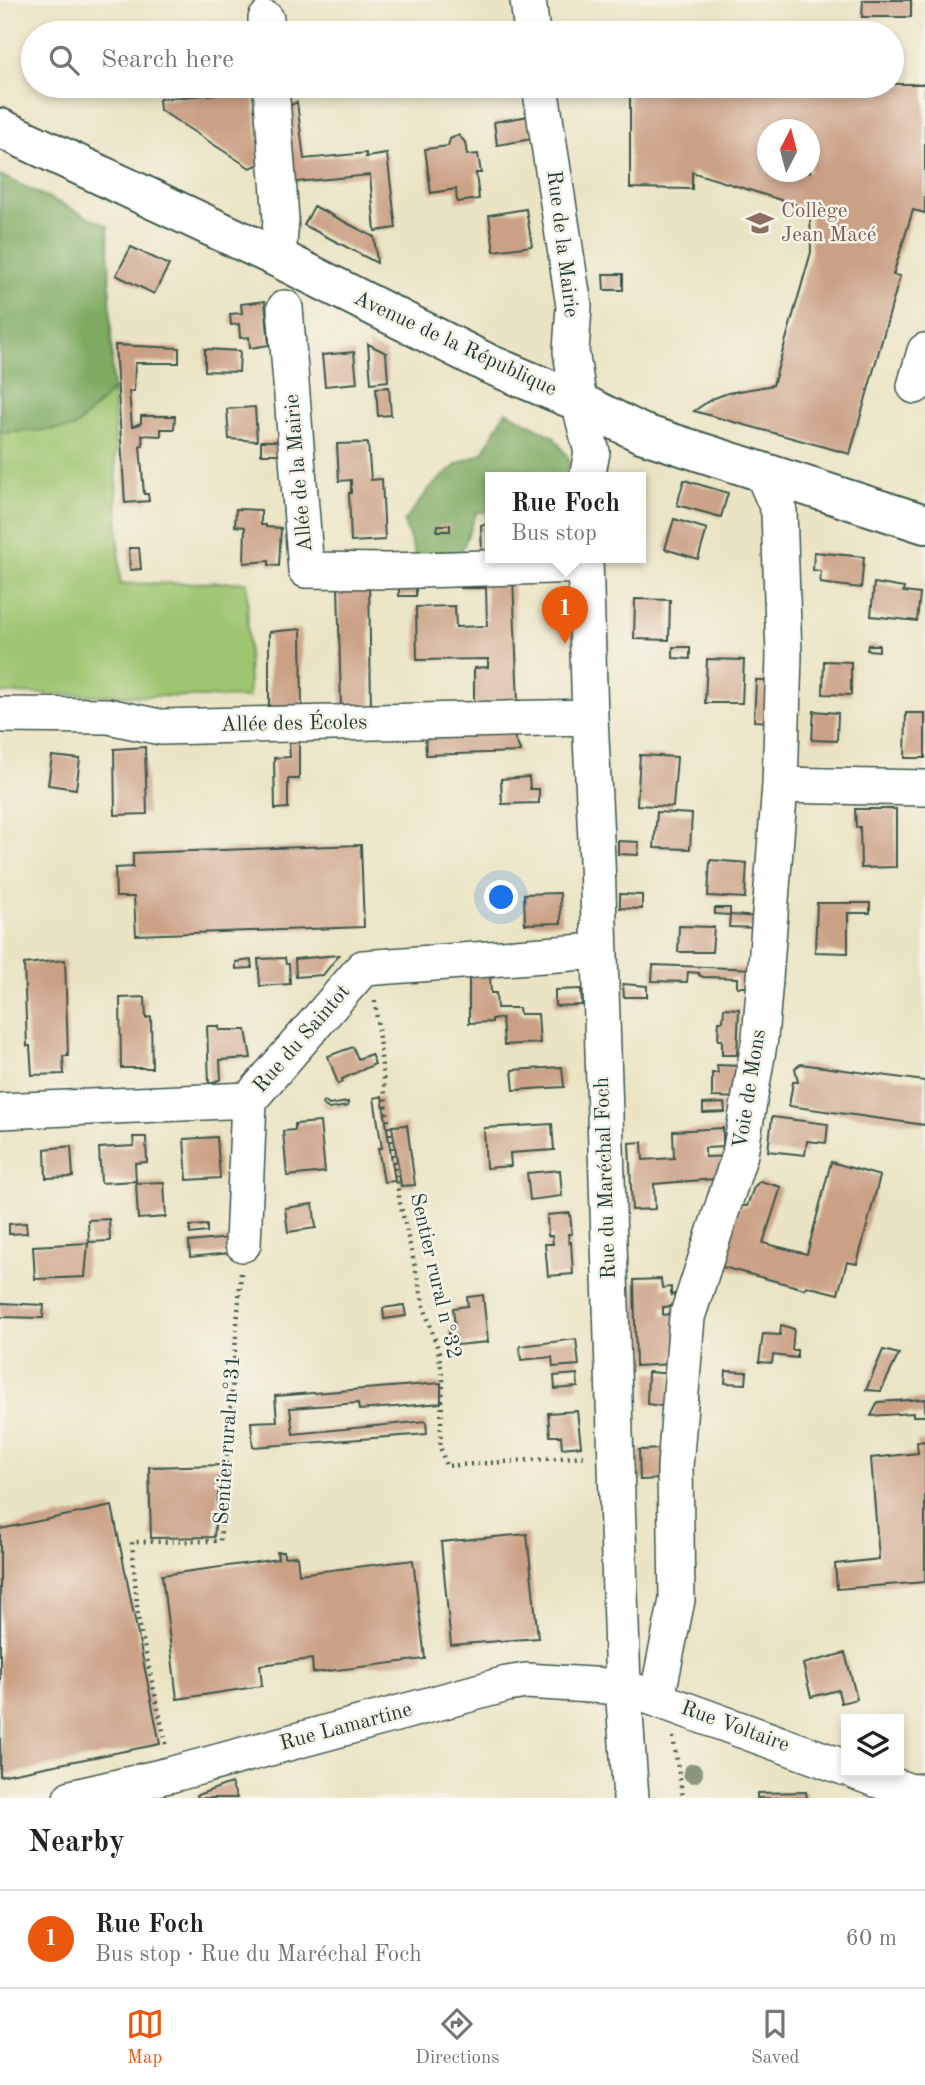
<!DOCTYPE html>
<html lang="en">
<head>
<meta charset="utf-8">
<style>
  body { margin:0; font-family:"Old Standard TT",serif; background:#f2f2f2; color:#222 }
  .controls { position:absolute; right:21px; bottom:21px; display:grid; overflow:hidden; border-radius:0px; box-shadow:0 4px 10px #0003 }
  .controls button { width:63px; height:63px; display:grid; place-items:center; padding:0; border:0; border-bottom:2px solid #e0e0e0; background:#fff; color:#222; font:35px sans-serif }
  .compass { position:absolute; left:757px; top:119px; width:63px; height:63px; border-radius:50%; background:#fff; box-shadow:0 4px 10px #0003; rotate:6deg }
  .you { position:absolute; left:502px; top:898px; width:24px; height:24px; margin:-18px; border:5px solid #fff; border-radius:50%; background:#1a73e8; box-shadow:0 0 0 10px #1a73e833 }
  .badge { display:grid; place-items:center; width:46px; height:46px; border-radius:50%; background:#ea580c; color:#fff; font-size:23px; font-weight:700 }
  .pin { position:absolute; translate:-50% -58px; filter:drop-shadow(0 2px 4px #0008) }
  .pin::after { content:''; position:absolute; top:37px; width:24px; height:21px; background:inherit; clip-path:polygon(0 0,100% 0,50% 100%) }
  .popup { position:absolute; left:485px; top:472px; width:161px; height:91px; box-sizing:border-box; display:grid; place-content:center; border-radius:0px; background:#fff; filter:drop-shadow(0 2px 5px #0005); font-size:23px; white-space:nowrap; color:#767676 }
  .popup b { font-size:26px; color:#222 }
  .popup::after { content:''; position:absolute; left:50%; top:100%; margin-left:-14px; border:14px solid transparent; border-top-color:#fff }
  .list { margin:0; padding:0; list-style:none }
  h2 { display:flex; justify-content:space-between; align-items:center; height:91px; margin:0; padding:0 28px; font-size:30px }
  h2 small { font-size:23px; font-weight:400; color:#767676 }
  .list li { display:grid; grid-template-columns:46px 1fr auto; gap:21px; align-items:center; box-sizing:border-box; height:98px; padding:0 28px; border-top:2px solid #e0e0e0 }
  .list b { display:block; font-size:26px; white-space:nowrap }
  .list p { margin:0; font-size:23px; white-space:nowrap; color:#767676 }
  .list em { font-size:23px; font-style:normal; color:#767676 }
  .icon { flex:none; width:38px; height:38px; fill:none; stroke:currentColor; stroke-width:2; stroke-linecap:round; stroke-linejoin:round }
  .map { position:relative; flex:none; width:925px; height:1798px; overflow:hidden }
  .search { position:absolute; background:#fff; box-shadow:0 4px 10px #0003; left:21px; right:21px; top:21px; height:77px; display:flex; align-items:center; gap:18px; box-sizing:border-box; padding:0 24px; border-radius:38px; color:#767676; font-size:26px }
  .sheet { height:189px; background:#fff }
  nav { display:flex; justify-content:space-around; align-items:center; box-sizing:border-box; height:98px; border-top:2px solid #e0e0e0; background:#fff; font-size:19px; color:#767676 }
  nav a { display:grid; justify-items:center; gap:4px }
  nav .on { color:#ea580c }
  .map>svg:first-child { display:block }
</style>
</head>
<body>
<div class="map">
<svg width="925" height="1798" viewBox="0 0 925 1798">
  <rect width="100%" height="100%" fill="#f7f3e8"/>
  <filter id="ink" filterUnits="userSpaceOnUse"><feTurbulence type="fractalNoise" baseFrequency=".0143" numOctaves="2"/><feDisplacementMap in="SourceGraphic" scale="14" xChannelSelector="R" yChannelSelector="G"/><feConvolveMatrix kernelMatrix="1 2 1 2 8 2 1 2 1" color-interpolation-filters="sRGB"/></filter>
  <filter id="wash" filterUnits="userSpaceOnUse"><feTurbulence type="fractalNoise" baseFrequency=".00686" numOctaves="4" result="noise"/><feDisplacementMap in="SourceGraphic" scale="28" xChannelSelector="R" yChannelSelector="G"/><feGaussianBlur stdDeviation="1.57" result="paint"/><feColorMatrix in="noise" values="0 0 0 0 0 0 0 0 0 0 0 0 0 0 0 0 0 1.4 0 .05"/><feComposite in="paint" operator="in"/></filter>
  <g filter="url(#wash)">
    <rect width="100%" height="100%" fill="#eae4c4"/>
    <path fill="#9ec570" stroke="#5e8152" stroke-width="2" d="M113 390 120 584 247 582 249 698 0 693V433L74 428Z"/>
    <path fill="#7eaa62" stroke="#4e744b" stroke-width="2" d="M0 175 108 226 113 390 74 428 0 433Z
      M506 411 554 437 569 459 568 478H490V512H477L460 555H415L404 522 430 488 457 464 483 453Z"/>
    <g id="blocks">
      <path fill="#cba186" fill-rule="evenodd" d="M863 0H911V17H862Z
        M892 84H925V213L913 210 893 275 900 276 850 454 694 411 712 399 728 393 773 385 811 252 810 209 692 172V189L630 188V86ZM767 130H810V172H767Z
        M253 91 260 164 250 168 160 110 159 99Z
        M297 102 304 159 366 153V157L387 154 396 228 375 231 370 175 286 183 279 111Z
        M529 116 532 139 497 145 494 122Z
        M458 135 465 142 467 155 478 154 481 173H476L479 199 457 202 456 189 431 193 425 149 448 146 450 139Z
        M314 206 374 237 377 263 304 225Z
        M526 209 532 246 494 251 489 215Z
        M131 247 169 265 154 294 116 275Z
        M603 274H623V290H604Z
        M265 301 269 345 250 348 249 337 240 338 239 324 231 325 230 314 242 313 241 304Z
        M368 344 386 353 388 381 371 383Z
        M115 345 179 348V363H135L134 391H129L132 427 141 423V416H175L174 429H161V436L142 435 143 446H140L144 494H148L149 501 125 503Z
        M205 349 240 351 239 372 205 371Z
        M354 352 357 383 325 386 322 355Z
        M389 387 391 415 378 416 376 388Z
        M255 407 257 441 229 439 227 409Z
        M261 441H280V454H261Z
        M368 443 371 480 382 479 385 540 351 542 349 493H351V480L339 481 337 444Z
        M684 480 728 493 721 517 677 505Z
        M236 509 261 510V525H266V527L281 528 279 566 269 565V561L244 563 245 527 235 526Z
        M674 519 707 529 698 559 665 549Z
        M438 525H450V531H437Z
        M481 525H490V556L482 557Z
        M129 548H139L141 569 130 570Z
        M814 552 864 557 861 588 820 583 821 571 813 570Z
        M369 577 371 707 341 708 338 586Z
        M513 578 518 703 474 705V668L488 667V659L417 660 416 607 455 606 456 627 487 626 486 588H460V579Z
        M399 579H416V596H399Z
        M874 583 904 588 903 592 920 594 917 621 871 616Z
        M635 599 670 600 669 640 634 639Z
        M301 629 302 710H269V632Z
        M868 645H879V651L867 650Z
        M673 647H690V659L673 658Z
        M707 659 744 660 742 703H705Z
        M824 661 851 662V695L823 694Z
        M756 680H771V722L754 721Z
        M814 711 838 713 837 741 812 740Z
        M906 713H925V758H905Z
        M512 732 521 752 426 755 425 735Z
        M289 739H299V779H288V808L275 809 274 758 290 757Z
        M145 747 147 814 115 815 114 749Z
        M640 755 677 757 673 807 637 805Z
        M52 756 80 759 76 789 48 785Z
        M529 777 530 789H539V803L502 804 501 779Z
        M855 809H896V867L861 868 860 827H856Z
        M657 812 692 814 690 849 654 848Z
        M618 841 639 842 638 855 618 854Z
        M361 845 364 927 136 935 134 897H116L115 868 133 867V853Z
        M710 860 747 863 745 898 708 896Z
        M560 893 561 923 525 924 524 894Z
        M620 894 642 895V909L620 908Z
        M817 903H870V913H848V953L815 952Z
        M715 908H730V915L715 914Z
        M730 915 760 917 759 928 729 927Z
        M679 926 714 927 712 952H678Z
        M339 955 323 975 296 977 295 959Z
        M285 958 286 964H289L290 984 260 986 258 959Z
        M65 960 68 1056H63L64 1074 32 1075 30 1046H27L24 964Z
        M251 960 252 968 236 969V962Z
        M653 965 756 969 754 987H737V978L703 977 699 975V973L688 972 687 982 652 981Z
        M495 973V977L490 978 491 993H496L497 1008H519L520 1014H538L540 1043 504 1045 502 1018 492 1019V1022L469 1023V975Z
        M623 984 647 986V997H624Z
        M581 989 582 1005 555 1006V990Z
        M145 997 146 1018 151 1017 152 1068H121L120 998Z
        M724 1008 739 1009 737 1055H722V1040H718L719 1021H723Z
        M207 1026H219V1030H246L251 1058 220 1060 221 1079 209 1084Z
        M353 1047 358 1059 371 1054 375 1064 342 1079 343 1082 338 1084 328 1056Z
        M801 1064 925 1081V1125L789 1106 793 1082H798L795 1068Z
        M717 1065 742 1066V1098L712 1097V1073H718Z
        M562 1067 564 1087 514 1090 512 1070Z
        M382 1096 395 1181 384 1182 378 1148H382L374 1098Z
        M324 1101 329 1105 348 1102V1106L329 1109 322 1104Z
        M724 1103 725 1112 703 1113V1104Z
        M772 1117 828 1124 826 1143 807 1141 805 1155 768 1151Z
        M320 1122 325 1172 287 1176 283 1131 295 1130V1124Z
        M552 1124 554 1150 510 1153 511 1166 486 1168 484 1128Z
        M407 1125 415 1185 401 1186 392 1126Z
        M723 1128V1147L705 1148V1157L733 1156 726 1178 654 1184 655 1209 632 1210 629 1143 642 1142 643 1160 674 1158 673 1131Z
        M133 1137H146L147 1162 135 1163 136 1181 101 1183 99 1148 134 1146Z
        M217 1137 220 1178 187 1180 184 1139Z
        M71 1146 73 1177 46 1178 45 1149Z
        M831 1162 880 1176 857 1264 847 1262 838 1294 806 1286 805 1289 719 1266 739 1206H747L754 1187 760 1181 781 1187 763 1243 807 1254Z
        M560 1170 562 1196 530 1200 527 1173Z
        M164 1182 166 1217 138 1219 136 1183Z
        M313 1204 316 1228 288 1232 285 1208Z
        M570 1213 572 1234H568L569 1243 571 1242 573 1274 548 1276 545 1244H553L552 1236H548L547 1215Z
        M109 1219 110 1241 89 1242 88 1220Z
        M26 1223 27 1233 9 1234V1224Z
        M207 1225V1232L190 1234V1226Z
        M229 1238 230 1253 190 1257 189 1242Z
        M88 1243 85 1277 35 1279 33 1246Z
        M661 1279 662 1288 671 1287V1295L674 1294 675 1306 663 1307V1315L681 1313 673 1364 636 1366 634 1280Z
        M483 1295 488 1342 457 1345 456 1336H449V1328L455 1327 453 1308 468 1306 467 1297Z
        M0 1303 44 1305 43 1318 0 1317Z
        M404 1305 406 1316 384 1319 383 1308Z
        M781 1325 794 1329 792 1350H797V1358L773 1355 772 1363 759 1362 763 1334 780 1335Z
        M576 1339 579 1365 553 1367 552 1357 521 1360 520 1346Z
        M883 1350 899 1354 881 1391 866 1390Z
        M726 1371 747 1372 746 1384 725 1383Z
        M648 1372 672 1374 669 1407 647 1404Z
        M577 1374 578 1387 555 1389 554 1376Z
        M441 1383V1403L359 1410 358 1403 290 1408 293 1434 426 1421 427 1434 253 1447 251 1422 277 1421 275 1396Z
        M925 1399V1416H913V1413L871 1416 878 1402Z
        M577 1411 581 1446 562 1448 561 1436H550L548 1413Z
        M925 1441V1582L837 1589 835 1564 879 1559 871 1458 918 1453 917 1442Z
        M666 1449 664 1479 640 1480 639 1450Z
        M221 1465 214 1537 151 1538 149 1467Z
        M112 1506 160 1744 0 1776V1529Z
        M527 1534 538 1638 451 1645 441 1542Z
        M277 1552H284V1557L297 1556 299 1574 413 1560 425 1659 313 1673 312 1659 260 1665 262 1686 177 1699 162 1575 278 1559Z
        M845 1653 857 1699 841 1703 838 1690 811 1697 803 1664Z
        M231 1783 237 1798H198L197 1795Z
        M806 1792 807 1798H757V1793Z"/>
    </g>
  </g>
  <g filter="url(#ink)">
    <use href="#blocks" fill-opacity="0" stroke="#3d564a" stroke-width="2"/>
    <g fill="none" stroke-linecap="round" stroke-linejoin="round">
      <defs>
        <path id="minor" d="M528 0 532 33
          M266 19 267 33
          M271 86 281 219 278 258
          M540 86 574 306 571 351 579 402 592 452 587 478
          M285 308 306 570 388 571 585 565
          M915 386 925 351
          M585 558 590 717 597 860 623 1687 631 1798
          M0 715 108 716 160 727 590 717
          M780 785 925 788
          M0 1111 249 1100 363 968 599 951
          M243 1244 249 1100
          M657 1698 677 1600 675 1467 687 1317 740 1154 760 1038 764 991 780 785 784 655 779 511 763 474
          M856 1772 911 1792 925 1791
          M71 1798 173 1774 507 1684 526 1681 623 1687 846 1768"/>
        <path id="major" d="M0 128 278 258 489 364 579 402 641 433 925 524"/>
      </defs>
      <use href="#minor" stroke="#3d564a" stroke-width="38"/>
      <use href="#major" stroke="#3d564a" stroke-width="42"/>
      <path stroke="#3d564a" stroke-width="4.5" stroke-dasharray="2 5" stroke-linecap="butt" d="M375 1001 388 1122 400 1203 425 1310 438 1349 443 1380 440 1446 446 1466 586 1456
        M673 1737 683 1798
        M166 1744 138 1618 132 1542 220 1541 241 1273"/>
      <use href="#minor" stroke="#fff" stroke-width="35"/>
      <use href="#major" stroke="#fff" stroke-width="38"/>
    </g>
    <circle fill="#88977b" cx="693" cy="1773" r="10"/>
  </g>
  <defs>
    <symbol id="school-bare" viewBox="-9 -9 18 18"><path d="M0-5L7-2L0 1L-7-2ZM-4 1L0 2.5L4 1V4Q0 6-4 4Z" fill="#8d6e63" stroke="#f7f3e8" stroke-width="2.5" paint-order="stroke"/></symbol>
  </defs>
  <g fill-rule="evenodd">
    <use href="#school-bare" x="741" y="204" width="38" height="38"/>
  </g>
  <g text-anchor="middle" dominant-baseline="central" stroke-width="5" stroke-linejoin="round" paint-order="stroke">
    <g font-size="21" fill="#785e54" stroke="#f7f3e8" text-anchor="start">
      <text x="781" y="211">Collège<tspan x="781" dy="24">Jean Macé</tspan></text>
    </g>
    <g font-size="21" fill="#1f3d34" stroke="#f7f3e8">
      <text transform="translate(562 244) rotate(83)">Rue de la Mairie</text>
      <text transform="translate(455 344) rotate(25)">Avenue de la République</text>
      <text transform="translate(299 473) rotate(-95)">Allée de la Mairie</text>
      <text transform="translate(294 724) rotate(-1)">Allée des Écoles</text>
      <text transform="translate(302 1039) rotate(-49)">Rue du Saintot</text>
      <text transform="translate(750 1089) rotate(-81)">Voie de Mons</text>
      <text transform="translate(606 1178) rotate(-92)">Rue du Maréchal Foch</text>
      <text transform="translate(435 1276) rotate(77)">Sentier rural n°32</text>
      <text transform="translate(228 1440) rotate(-86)">Sentier rural n°31</text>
      <text transform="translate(346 1727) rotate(-15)">Rue Lamartine</text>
      <text transform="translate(735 1727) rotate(20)">Rue Voltaire</text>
    </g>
  </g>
</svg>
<div class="controls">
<button><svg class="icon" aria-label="layers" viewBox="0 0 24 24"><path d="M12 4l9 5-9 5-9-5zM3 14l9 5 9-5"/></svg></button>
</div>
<svg class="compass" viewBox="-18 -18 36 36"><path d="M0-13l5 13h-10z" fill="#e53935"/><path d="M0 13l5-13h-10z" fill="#767676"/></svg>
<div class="you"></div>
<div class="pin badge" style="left:565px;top:644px">1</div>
<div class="popup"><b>Rue Foch</b>Bus stop</div>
<div class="search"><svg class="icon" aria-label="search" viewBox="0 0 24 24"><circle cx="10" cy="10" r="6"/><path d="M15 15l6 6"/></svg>Search here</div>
</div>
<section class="sheet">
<h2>Nearby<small></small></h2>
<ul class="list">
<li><span class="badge">1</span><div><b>Rue Foch</b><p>Bus stop · Rue du Maréchal Foch</p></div><em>60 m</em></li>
</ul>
</section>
<nav>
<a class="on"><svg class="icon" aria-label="map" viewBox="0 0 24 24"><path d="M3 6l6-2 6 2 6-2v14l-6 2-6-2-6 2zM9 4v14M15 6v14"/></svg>Map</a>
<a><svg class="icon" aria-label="directions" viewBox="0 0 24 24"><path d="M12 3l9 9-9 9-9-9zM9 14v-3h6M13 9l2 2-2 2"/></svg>Directions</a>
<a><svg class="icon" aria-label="saved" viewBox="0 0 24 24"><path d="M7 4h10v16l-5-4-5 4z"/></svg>Saved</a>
</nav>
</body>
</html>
